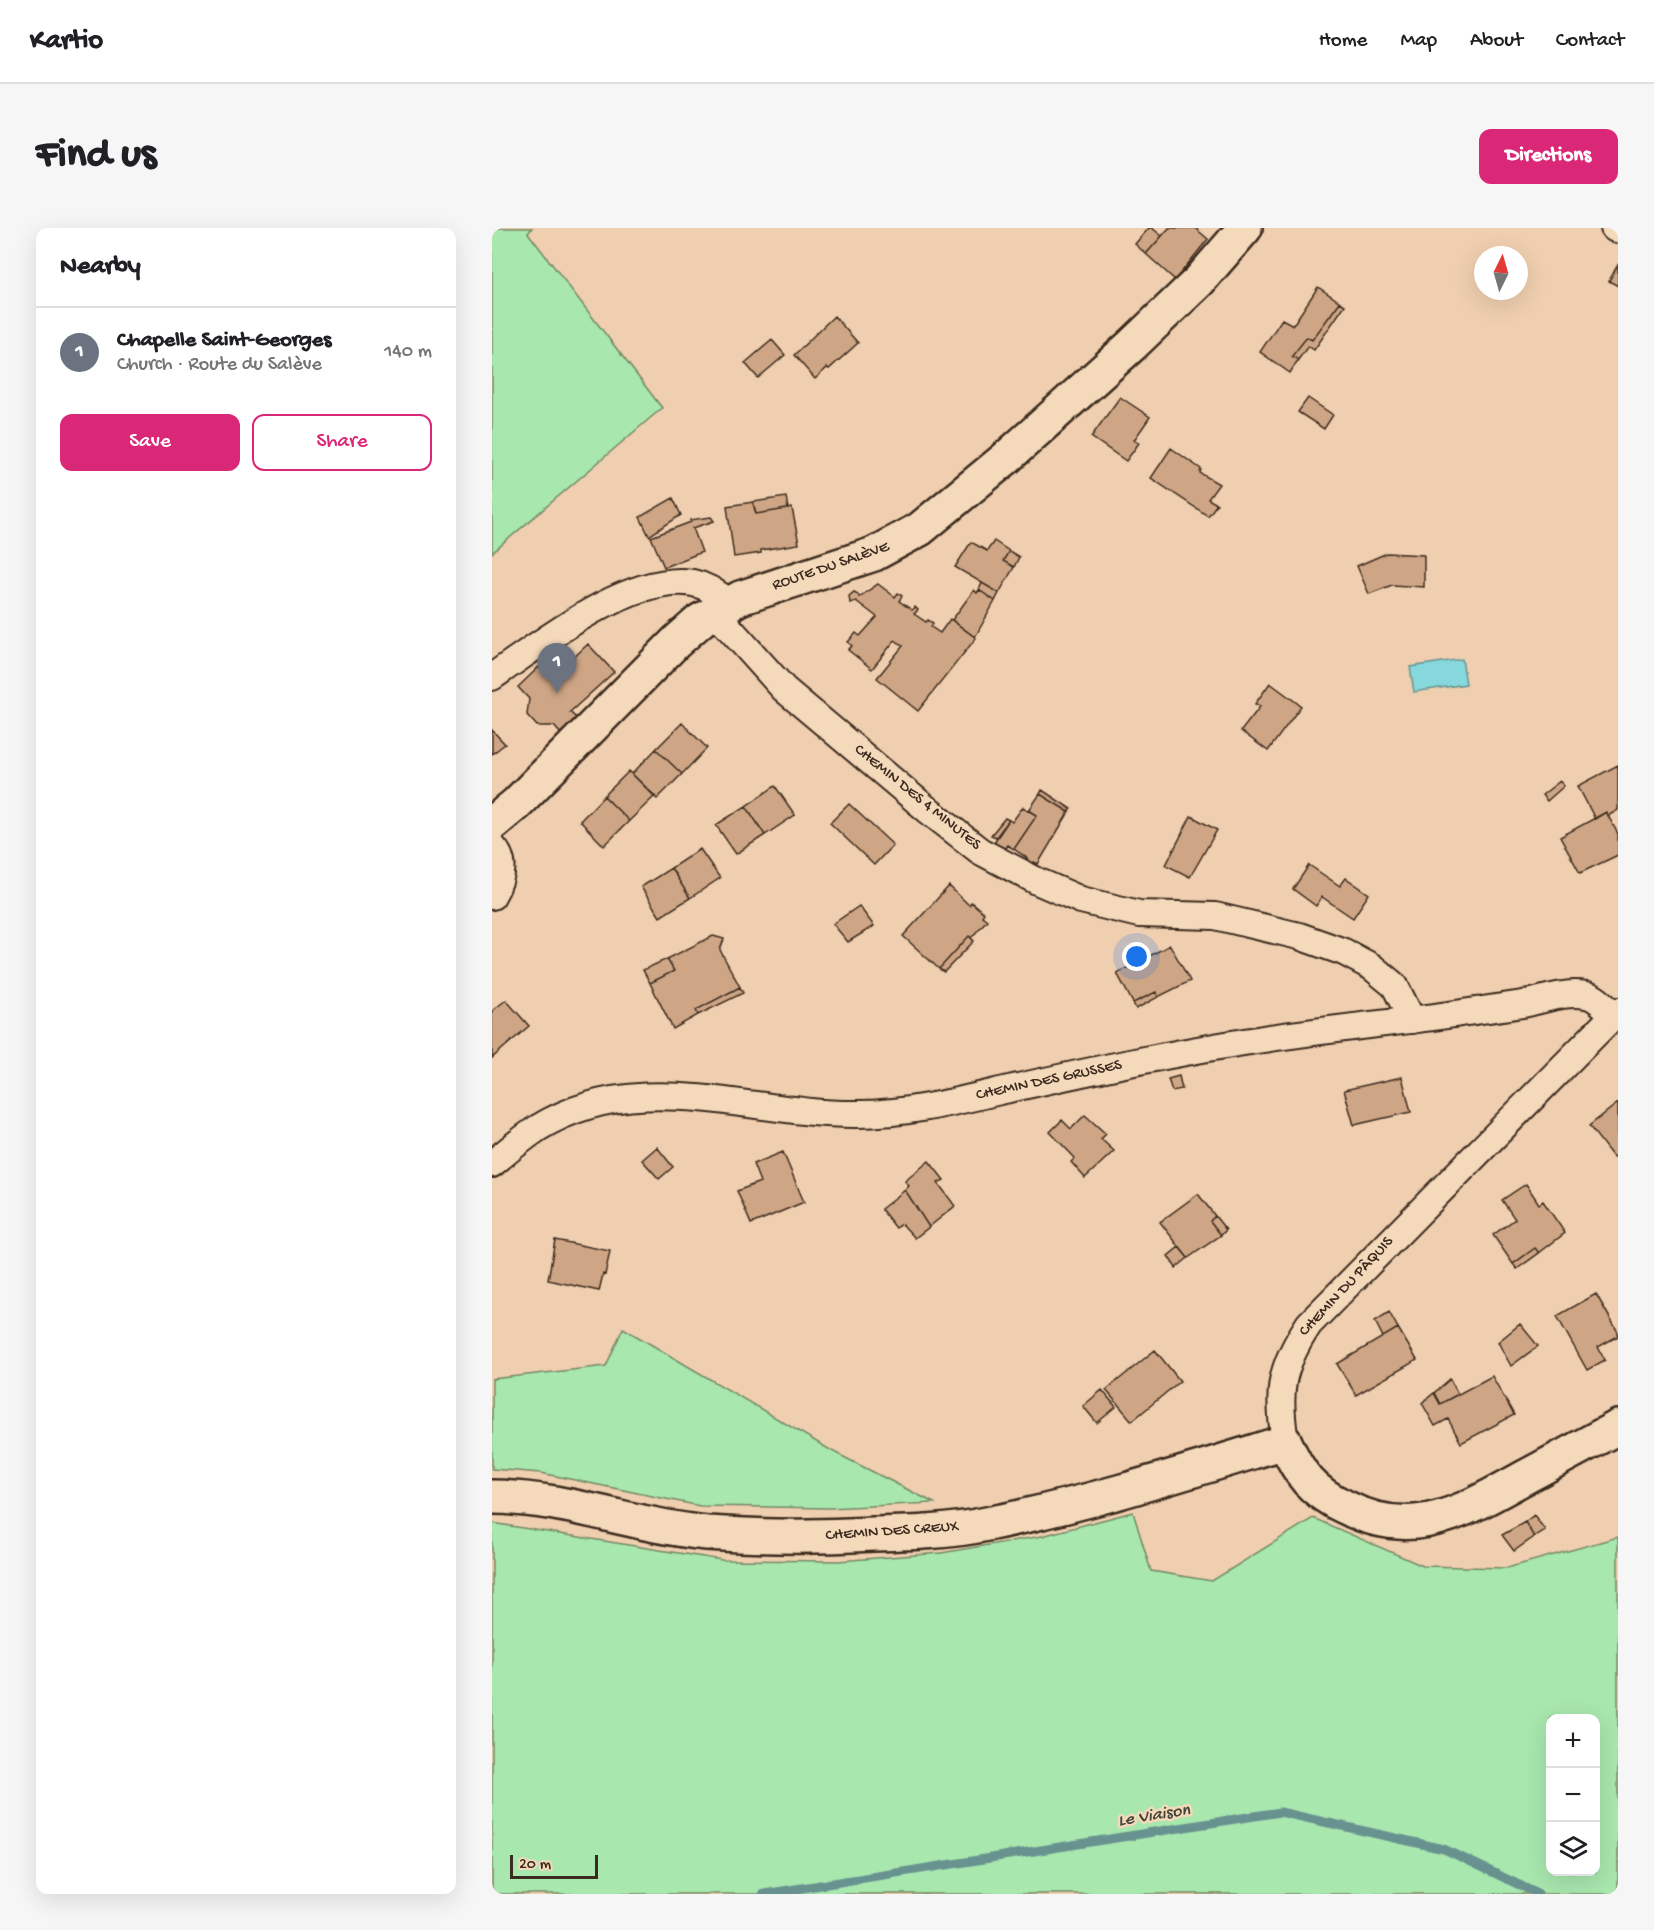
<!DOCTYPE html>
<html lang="en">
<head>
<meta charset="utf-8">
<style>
  body { margin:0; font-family:"Gochi Hand",sans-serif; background:#f6f6f6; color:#202124 }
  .controls { position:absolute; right:18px; bottom:18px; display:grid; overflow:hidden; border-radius:12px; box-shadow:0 6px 24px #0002 }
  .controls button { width:54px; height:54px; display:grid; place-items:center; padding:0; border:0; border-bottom:2px solid #e0e0e0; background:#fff; color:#202124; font:30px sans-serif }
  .compass { position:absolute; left:982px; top:18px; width:54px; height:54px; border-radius:50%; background:#fff; box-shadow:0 6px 24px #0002; rotate:5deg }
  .scale { position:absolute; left:18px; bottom:15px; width:88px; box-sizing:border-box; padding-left:6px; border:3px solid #3b2a1e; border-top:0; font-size:16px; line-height:21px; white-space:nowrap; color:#3b2a1e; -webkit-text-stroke:4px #f4d9bb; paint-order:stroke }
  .you { position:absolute; left:645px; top:729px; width:21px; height:21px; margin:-15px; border:4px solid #fff; border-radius:50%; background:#1a73e8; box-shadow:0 0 0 9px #1a73e833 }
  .badge { display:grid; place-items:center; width:39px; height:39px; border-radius:50%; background:#db2777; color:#fff; font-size:20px; font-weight:700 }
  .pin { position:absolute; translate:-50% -50px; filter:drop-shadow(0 2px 3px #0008) }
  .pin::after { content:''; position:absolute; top:32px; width:21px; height:18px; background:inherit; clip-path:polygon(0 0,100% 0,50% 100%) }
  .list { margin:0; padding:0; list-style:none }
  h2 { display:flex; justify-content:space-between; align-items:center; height:78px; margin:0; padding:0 24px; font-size:26px }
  h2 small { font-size:20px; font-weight:400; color:#757577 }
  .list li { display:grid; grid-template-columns:39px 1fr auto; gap:18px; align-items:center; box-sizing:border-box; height:90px; padding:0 24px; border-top:2px solid #e0e0e0 }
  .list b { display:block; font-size:22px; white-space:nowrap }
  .list p { margin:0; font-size:20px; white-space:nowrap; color:#757577 }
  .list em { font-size:20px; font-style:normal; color:#757577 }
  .actions { display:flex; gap:12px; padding:18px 24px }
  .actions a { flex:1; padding:14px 0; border:2px solid #db2777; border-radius:12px; text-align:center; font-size:21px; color:#db2777 }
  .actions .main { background:#db2777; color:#fff }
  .icon { flex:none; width:33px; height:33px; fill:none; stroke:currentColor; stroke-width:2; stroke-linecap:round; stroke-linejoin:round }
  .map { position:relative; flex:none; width:1126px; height:1666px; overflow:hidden; border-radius:12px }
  header { display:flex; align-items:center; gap:36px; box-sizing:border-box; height:84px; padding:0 30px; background:#fff; border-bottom:2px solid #e0e0e0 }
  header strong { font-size:28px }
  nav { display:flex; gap:33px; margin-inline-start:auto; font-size:21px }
  .intro { display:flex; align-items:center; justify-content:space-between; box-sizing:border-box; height:144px; padding:0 36px }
  h1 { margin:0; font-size:42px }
  .button { padding:15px 27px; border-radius:12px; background:#db2777; color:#fff; font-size:21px; font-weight:700 }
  main { display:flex; gap:36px; padding:0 36px }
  aside { flex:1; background:#fff; border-radius:12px; box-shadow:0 6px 24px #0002 }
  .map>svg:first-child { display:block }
</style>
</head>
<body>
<header>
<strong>Kartio</strong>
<nav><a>Home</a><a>Map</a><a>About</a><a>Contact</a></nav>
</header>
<div class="intro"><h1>Find us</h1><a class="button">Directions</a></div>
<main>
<aside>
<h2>Nearby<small></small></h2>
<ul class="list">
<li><span class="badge" style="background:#6b7280">1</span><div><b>Chapelle Saint-Georges</b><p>Church · Route du Salève</p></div><em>140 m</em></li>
</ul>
<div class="actions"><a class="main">Save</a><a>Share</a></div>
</aside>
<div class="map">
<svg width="1126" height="1666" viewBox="0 0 1126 1666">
  <rect width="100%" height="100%" fill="#efcfaf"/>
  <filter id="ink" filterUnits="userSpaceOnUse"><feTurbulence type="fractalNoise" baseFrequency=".0167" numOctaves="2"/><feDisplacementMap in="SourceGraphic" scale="12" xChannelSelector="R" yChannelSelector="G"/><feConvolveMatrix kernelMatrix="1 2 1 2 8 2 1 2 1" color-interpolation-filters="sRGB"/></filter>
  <g filter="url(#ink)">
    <path fill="#a8e7ae" stroke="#728866" stroke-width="1.5" fill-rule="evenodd" d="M0 0H40L36 5 170 180 0 325Z
      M131 1100 340 1223 442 1275 337 1280 208 1278 49 1245 0 1241V1151L114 1138Z
      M641 1284 659 1343 720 1353 821 1290 931 1338 1015 1340 1126 1309V1666H0V1295L230 1332 346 1333 449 1325 550 1308ZM1058 1490H1104V1644H1058Z"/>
    <path fill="#86d8dc" stroke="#689290" stroke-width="1.5" d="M970 431 974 456 922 464 918 439Z"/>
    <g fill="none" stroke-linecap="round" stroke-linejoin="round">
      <path stroke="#689290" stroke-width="9" d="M272 1666 788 1584 952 1621 1046 1666"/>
    </g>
    <path fill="#cfa685" stroke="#3b2a1e" stroke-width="1.5" d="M657 0H660L670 8 654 26 643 16Z
      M677 0H703L716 11 683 52 654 26Z
      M1126 36V58L1117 53Z
      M826 59 848 74 820 112 815 109 800 128 806 132 798 145 768 124 790 91 801 97Z
      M848 74 853 77 822 122 816 118 806 132 800 128 815 109 820 112Z
      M342 88 366 115 337 141 335 140 323 151 302 127Z
      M280 112 293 127 266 150 253 135Z
      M628 169 658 189 642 212 647 215 634 233 599 209Z
      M816 170 841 187 832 201 806 184Z
      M679 220 709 241 708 245 727 256 716 271 725 276 716 288 659 250Z
      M294 269 296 281 264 286 263 283 261 274Z
      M181 270 189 287 157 308 148 289Z
      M261 274 264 286 300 280 307 316 269 322V325L242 329 235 278Z
      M219 289 222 293 201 300 210 324 172 339 159 309 199 294 198 292Z
      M502 313 517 323 511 333 522 339 507 365 463 339 479 314 495 323Z
      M517 323 527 329 522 339 511 333Z
      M895 325 932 327V359L900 357 877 366 865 338Z
      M490 355 507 365 503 373 487 362Z
      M386 356 403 369 406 365 410 368 407 373 420 382 423 379 426 382 422 386 434 394 436 392 441 395 439 399 448 405 458 391 484 410 426 483 385 450 411 418 403 412 380 441 356 422 360 418 356 414 364 405 368 408 385 389 364 373 358 375 357 368 362 364 366 366 367 369Z
      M482 362 485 365 487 362 503 373 483 409 460 392Z
      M96 416 122 444 78 484 85 491 68 505 62 498H45L35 487 37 471 26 459 48 438 60 450Z
      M778 455 809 478 776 523 749 503 767 480 768 478 763 476Z
      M190 495 215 520 190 546 164 521Z
      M0 502 13 516 0 526Z
      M164 521 190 546 165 571 140 546Z
      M1126 537V582L1116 588 1114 584 1103 591 1086 558Z
      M137 543 163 568 137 593 112 568Z
      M1068 553 1072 558 1055 573 1050 567Z
      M283 558 303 587 273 607 254 578Z
      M550 562 579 581 577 584 548 566Z
      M548 566 577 584 546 636 542 634 540 637 534 633 535 630 522 621 545 587 537 582Z
      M112 568 137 593 112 618 88 593Z
      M357 576 401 617 382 637 338 595Z
      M254 578 273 607 244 626 224 597Z
      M531 579 545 587 522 621 515 617 511 623 500 617 517 592 520 594Z
      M1114 584 1126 606V627L1088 645 1068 609Z
      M699 588 725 602 698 649 674 637Z
      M513 590 517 592 504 609 499 607Z
      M208 621 228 650 198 670 179 640Z
      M817 637 848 658 854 650 877 666 861 690 830 669 824 678 801 661Z
      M179 640 198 670 168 689 149 659Z
      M457 658 477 677 479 674 492 685 490 688 495 692 479 710 477 708 447 741 411 708Z
      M367 678 382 698 356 714 341 696Z
      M221 708 232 711 228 722 248 759 204 782 206 787 181 801 158 755 182 743 175 731Z
      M477 708 482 713 452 744 447 741Z
      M678 717 698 753 666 769 664 764 641 775 625 745Z
      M175 731 182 743 158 755 151 742Z
      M248 759 251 765 206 787 204 782Z
      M664 764 666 769 644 781 641 775Z
      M14 772 37 798 0 830V783Z
      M687 848 690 861 680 863 676 851Z
      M910 849 919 884 862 897 852 862Z
      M1126 875V925L1121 929 1097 898Z
      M593 887 614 906 609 911 622 923 593 950 579 934 583 930 558 904 570 892 579 901Z
      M165 919 181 939 167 951 150 932Z
      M291 924 312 974 259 996 245 963 268 954 261 936Z
      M437 933 452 952 446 955 463 978 437 999 413 962 417 958 413 953Z
      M1034 956 1047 976 1051 973 1073 1005 1047 1025 1043 1020 1021 1036 1001 1007 1023 991 1010 972Z
      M413 962 437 999 423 1010 410 996 404 1000 389 981Z
      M706 966 723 988 718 993 729 1007 696 1030 668 994Z
      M723 988 734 1002 729 1007 718 993Z
      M63 1012 118 1023 113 1047 111 1046 107 1063 56 1052Z
      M687 1019 696 1030 684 1040 676 1028Z
      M1043 1020 1047 1025 1025 1041 1021 1036Z
      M1104 1066 1126 1104V1108L1106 1119 1113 1132 1095 1142 1065 1088Z
      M897 1084 906 1100 891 1109 883 1093Z
      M1028 1096 1046 1118 1019 1138 1006 1114Z
      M906 1100 925 1132 864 1167 845 1136Z
      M663 1122 688 1153 640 1193 614 1162Z
      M1000 1148 1022 1187 969 1215 956 1191 943 1198 930 1175 942 1165 948 1176Z
      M958 1151 966 1166 948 1176 942 1165Z
      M610 1162 624 1179 605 1195 591 1178Z
      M1042 1287 1053 1302 1042 1309 1033 1294Z
      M1033 1294 1042 1309 1022 1323 1010 1307Z"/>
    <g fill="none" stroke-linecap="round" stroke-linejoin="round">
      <defs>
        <path id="street" d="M1122 0 1126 2
          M222 383 292 461 437 583 488 623 545 653 589 672 647 686 723 688 807 708 852 724 880 739 903 758 920 792
          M0 449C49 415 139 344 201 355 216 358 227 366 237 375
          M0 618C15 633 10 651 0 668
          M0 936C14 924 30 911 46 900 148 837 256 887 365 886 413 886 462 874 508 863 594 844 679 825 765 812 829 802 893 796 956 787 981 783 1006 780 1031 776 1051 772 1074 763 1094 767 1104 768 1114 780 1122 787
          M793 1214C785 1163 788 1140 817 1096L1126 783"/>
        <path id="secondary" d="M0 596 24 576 184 414 209 392 248 370 382 326 428 301 513 231 640 117 707 53 753 0
          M0 1269C73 1269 142 1298 215 1305 270 1309 327 1309 382 1306 420 1305 458 1304 495 1296 596 1276 695 1244 793 1214 807 1246 820 1264 853 1279 874 1290 899 1296 924 1294 963 1291 1003 1265 1037 1247 1067 1231 1096 1215 1126 1199"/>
      </defs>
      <use href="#street" stroke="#3b2a1e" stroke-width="30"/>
      <use href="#secondary" stroke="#3b2a1e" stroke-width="38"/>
      <use href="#street" stroke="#f4d9bb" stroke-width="26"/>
      <use href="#secondary" stroke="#f4d9bb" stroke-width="33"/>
    </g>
  </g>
  <g text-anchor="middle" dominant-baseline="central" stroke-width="5" stroke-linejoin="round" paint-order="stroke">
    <g font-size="16" fill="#3b2a1e" stroke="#f4d9bb">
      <text transform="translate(339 339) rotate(-19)">ROUTE DU SALÈVE</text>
      <text transform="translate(425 570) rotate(39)">CHEMIN DES 4 MINUTES</text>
      <text transform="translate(557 853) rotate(-12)">CHEMIN DES GRUSSES</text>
      <text transform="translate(855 1059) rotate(-47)">CHEMIN DU PÂQUIS</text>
      <text transform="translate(400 1304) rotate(-4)">CHEMIN DES CREUX</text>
    </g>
    <g font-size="18" font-style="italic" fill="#46443a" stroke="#f4d9bb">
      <text transform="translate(662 1588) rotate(-9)">Le Viaison</text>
    </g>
  </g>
</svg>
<div class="controls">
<button>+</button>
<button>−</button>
<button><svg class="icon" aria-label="layers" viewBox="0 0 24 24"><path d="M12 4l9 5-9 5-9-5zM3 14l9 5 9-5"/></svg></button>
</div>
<svg class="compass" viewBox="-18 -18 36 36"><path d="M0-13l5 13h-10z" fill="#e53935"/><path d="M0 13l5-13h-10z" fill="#757577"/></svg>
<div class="scale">20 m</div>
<div class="you"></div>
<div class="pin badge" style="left:65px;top:465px;background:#6b7280">1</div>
</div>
</main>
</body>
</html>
